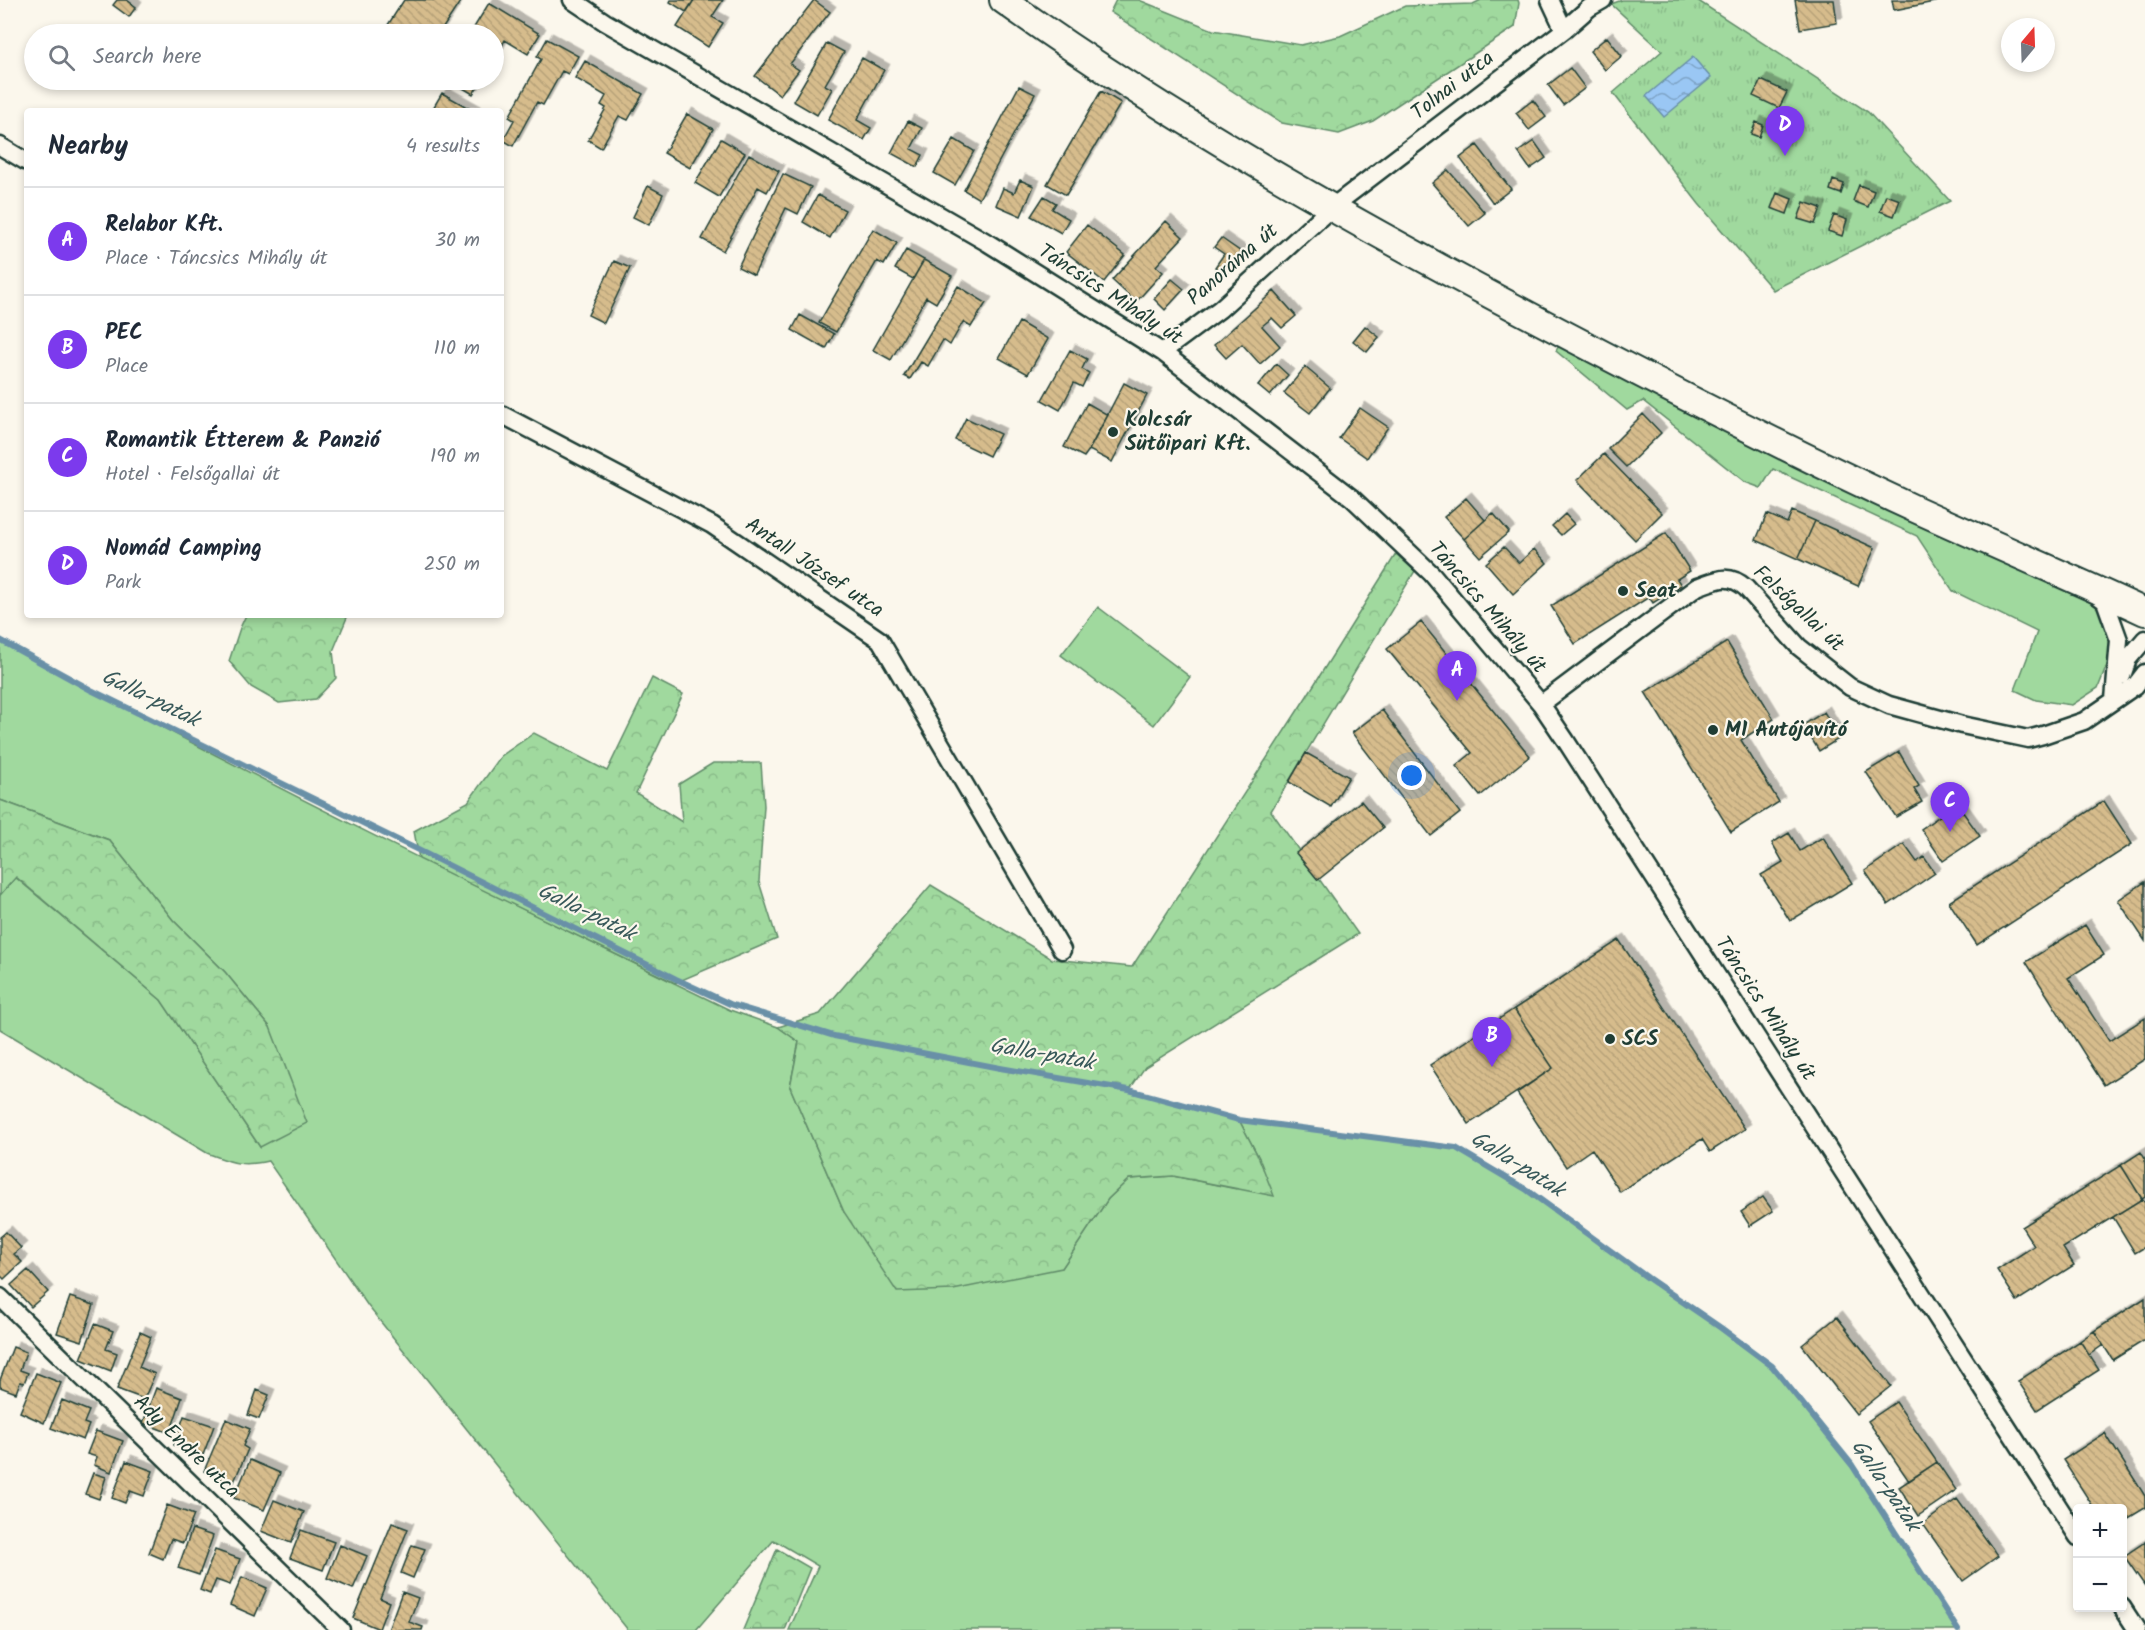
<!DOCTYPE html>
<html lang="en">
<head>
<meta charset="utf-8">
<style>
  body { margin:0; font-family:Kalam,sans-serif; background:#f2f2f3; color:#1f2937 }
  .controls { position:absolute; right:18px; bottom:18px; display:grid; overflow:hidden; border-radius:6px; box-shadow:0 3px 9px #0003 }
  .controls button { width:54px; height:54px; display:grid; place-items:center; padding:0; border:0; border-bottom:2px solid #e0e1e3; background:#fff; color:#1f2937; font:30px sans-serif }
  .compass { position:absolute; left:2001px; top:18px; width:54px; height:54px; border-radius:50%; background:#fff; box-shadow:0 3px 9px #0003; rotate:19deg }
  .you { position:absolute; left:1412px; top:776px; width:21px; height:21px; margin:-15px; border:4px solid #fff; border-radius:50%; background:#1a73e8; box-shadow:0 0 0 9px #1a73e833 }
  .badge { display:grid; place-items:center; width:39px; height:39px; border-radius:50%; background:#7c3aed; color:#fff; font-size:20px; font-weight:700 }
  .pin { position:absolute; translate:-50% -50px; filter:drop-shadow(0 2px 3px #0008) }
  .pin::after { content:''; position:absolute; top:32px; width:21px; height:18px; background:inherit; clip-path:polygon(0 0,100% 0,50% 100%) }
  .list { margin:0; padding:0; list-style:none }
  h2 { display:flex; justify-content:space-between; align-items:center; height:78px; margin:0; padding:0 24px; font-size:26px }
  h2 small { font-size:20px; font-weight:400; color:#747a83 }
  .list li { display:grid; grid-template-columns:39px 1fr auto; gap:18px; align-items:center; box-sizing:border-box; height:108px; padding:0 24px; border-top:2px solid #e0e1e3 }
  .list b { display:block; font-size:22px; white-space:nowrap }
  .list p { margin:0; font-size:20px; white-space:nowrap; color:#747a83 }
  .list em { font-size:20px; font-style:normal; color:#747a83 }
  .icon { flex:none; width:33px; height:33px; fill:none; stroke:currentColor; stroke-width:2; stroke-linecap:round; stroke-linejoin:round }
  .map { position:relative; flex:none; width:2145px; height:1630px; overflow:hidden }
  .search { position:absolute; background:#fff; box-shadow:0 3px 9px #0003; left:24px; top:24px; width:480px; height:66px; display:flex; align-items:center; gap:15px; box-sizing:border-box; padding:0 21px; border-radius:33px; color:#747a83; font-size:22px }
  .panel { position:absolute; background:#fff; box-shadow:0 3px 9px #0003; left:24px; top:108px; width:480px; height:510px; border-radius:6px }
  .map>svg:first-child { display:block }
</style>
</head>
<body>
<div class="map">
<svg width="2145" height="1630" viewBox="0 0 2145 1630">
  <defs>
    <pattern id="forest-crowns" width="20" height="18" patternUnits="userSpaceOnUse" patternTransform="scale(1.5)"><rect width="20" height="18" fill="#a0d99e"/><path d="M2 6a3 3 0 1 1 6 0M12 15a3 3 0 1 1 6 0" fill="none" stroke="#89bb89"/></pattern>
    <pattern id="park-tufts" width="24" height="20" patternUnits="userSpaceOnUse" patternTransform="scale(1.5)"><rect width="24" height="20" fill="#a0d99e"/><path d="M3 7l-1-3M5 7V3M7 7l1-3M15 17l-1-3M17 17v-4M19 17l1-3" fill="none" stroke="#89bb89"/></pattern>
    <pattern id="water-waves" width="16" height="10" patternUnits="userSpaceOnUse" patternTransform="scale(1.5)"><rect width="16" height="10" fill="#9ac7f4"/><path d="M0 5q4-4 8 0t8 0" fill="none" stroke="#7da3c6"/></pattern>
    <pattern id="building-back-hatch" width="6" height="6" patternUnits="userSpaceOnUse" patternTransform="scale(1.5)"><rect width="6" height="6" fill="#d6bc8c"/><path d="M-1 5l2 2M0 0l6 6M5-1l2 2" fill="none" stroke="#b7a279"/></pattern>
    <filter id="shadow"><feDropShadow dx="5.5" dy="-5.5" stdDeviation="0" flood-color="#0004"/></filter>
  </defs>
  <rect width="100%" height="100%" fill="#fbf7ec"/>
  <filter id="ink" filterUnits="userSpaceOnUse"><feTurbulence type="fractalNoise" baseFrequency=".0167" numOctaves="2"/><feDisplacementMap in="SourceGraphic" scale="12" xChannelSelector="R" yChannelSelector="G"/><feConvolveMatrix kernelMatrix="1 2 1 2 8 2 1 2 1" color-interpolation-filters="sRGB"/></filter>
  <g filter="url(#ink)">
    <path fill="#a0d99e" stroke="#608b69" stroke-width="1.5" d="M1562 340 2096 605 2111 624V655L2098 688 2072 705 2036 700 2015 690 2037 632 1953 591 1917 536 1773 469 1761 488 1745 482 1643 401 1627 410 1556 351Z
      M1098 607 1190 677 1154 725 1061 655Z
      M0 640C239 772 485 891 730 1010L778 1027 799 1042 790 1087 844 1212 1062 1268 1108 1199 1129 1179 1173 1176 1236 1189 1259 1158 1239 1120 1456 1148 1527 1190 1648 1278 1721 1328 1772 1366 1852 1465 1958 1630H789L818 1566 774 1540 696 1630H628L368 1306 268 1161C240 1167 234 1163 207 1153L0 1029V895L15 877 161 1000 260 1147 270 1027 225 972 173 920 109 840 0 800Z"/>
    <path fill="url(#forest-crowns)" stroke="#608b69" stroke-width="1.5" d="M1116 0H1139L1213 30 1301 45 1340 36 1405 6 1473 4 1481 0H1518L1519 3 1515 27 1373 121 1339 134 1282 123 1110 12Z
      M1396 554 1415 571 1271 811 1358 934 1145 1067 1130 1089 1239 1120 1259 1158 1274 1196 1173 1176 1129 1179 1108 1199 1062 1268 953 1290 897 1292 844 1212 790 1087 799 1042 778 1027 820 1014 931 885 1052 959 1132 967 1307 696Z
      M246 615H348L333 651 336 678 316 699 279 703 251 687 229 661 240 628Z
      M652 678 683 694 636 793 682 822 679 784 713 763H761L764 806 759 882 777 939 675 983 419 859 414 831 468 802 501 756 534 733 607 771Z
      M0 800 109 840 173 920 225 972 270 1027 307 1123 260 1147 161 1000 16 877 0 895Z
      M777 1549 810 1568 785 1630H743Z"/>
    <path fill="url(#park-tufts)" stroke="#608b69" stroke-width="1.5" d="M1622 0H1697L1868 112 1950 201 1773 290 1699 204 1613 93 1662 51 1611 4Z"/>
    <path fill="url(#water-waves)" stroke="#6990a7" stroke-width="1.5" d="M1693 57 1711 78 1664 117 1646 96Z"/>
    <g fill="none" stroke-linecap="round" stroke-linejoin="round">
      <path stroke="#6990a7" stroke-width="6" d="M0 640 91 690 418 850 676 979 730 1004 834 1036 1000 1068 1129 1090 1239 1120 1456 1148 1527 1190 1648 1278 1721 1328 1772 1366 1852 1465 1958 1630"/>
    </g>
    <path fill="url(#building-back-hatch)" stroke="#1f3d34" stroke-width="1.5" filter="url(#shadow)" d="M117 0H127L136 7 129 17 113 5Z
      M404 0H457L460 2 439 34H382Z
      M671 0H694L686 12 670 2Z
      M694 0H723L712 17 723 23 708 47 677 27Z
      M814 0 830 12 790 64 799 70 780 95 755 76Z
      M1795 0H1834L1837 23 1800 29Z
      M1892 0H1944L1894 10Z
      M489 3 540 34 528 54 505 40 494 60V34H470Z
      M1607 37 1622 56 1605 70 1590 51Z
      M547 39 578 56 568 74 562 71 543 105 537 102 513 146 503 140 514 120 509 117 541 59 537 57Z
      M827 43 844 52 825 85 832 89 817 115 793 101Z
      M862 58 884 70 857 120 871 128 864 140 828 120Z
      M585 61 643 94 628 120 619 116 601 148 588 140 606 108 601 105 606 96 575 78Z
      M1570 68 1585 88 1563 105 1548 85Z
      M449 80H482L473 94Z
      M1761 80 1787 92 1779 108 1753 96Z
      M1019 86 1035 94 979 199 964 190Z
      M1101 91 1121 103 1066 195 1047 184Z
      M442 93 474 111H434L432 110Z
      M1533 100 1546 117 1529 130 1516 113Z
      M687 114 713 129 690 168 664 153Z
      M908 121 922 128 911 149 923 155 917 167 891 153Z
      M1756 122 1763 125 1759 137 1751 134Z
      M721 139 745 153 719 197 695 183Z
      M954 139 974 151 955 185 934 173Z
      M1534 141 1546 158 1530 169 1518 152Z
      M1477 145 1511 189 1493 203 1460 158Z
      M749 154 779 171 767 192 758 187 723 251 702 239Z
      M1448 170 1485 213 1469 226 1432 183Z
      M783 174 811 187 798 214 786 208 754 275 738 267Z
      M1020 180 1034 186 1021 216 996 205 1003 188 1014 193Z
      M1833 180 1844 184 1841 194 1830 190Z
      M1859 185 1874 191 1868 207 1853 201Z
      M648 186 663 194 649 225 633 217Z
      M1777 193 1792 199 1787 214 1771 208Z
      M818 195 845 210 830 238 803 222Z
      M1886 195 1900 200 1894 216 1880 211Z
      M1044 196 1056 203 1052 209 1069 219 1061 233 1031 216Z
      M1804 202 1821 208 1815 224 1798 219Z
      M1834 215 1847 220 1842 236 1828 231Z
      M1166 221 1183 237 1156 266 1163 272 1136 302 1112 280Z
      M1087 225 1125 255 1104 282 1066 252Z
      M873 229 897 243 884 265 877 261 836 332 819 323Z
      M1221 238 1241 252 1226 274 1215 267 1224 254 1214 247Z
      M906 250 924 260 913 279 895 269Z
      M924 260 952 276 936 303 926 297 891 360 873 350Z
      M614 261 630 268 604 323 588 315Z
      M1172 279 1184 289 1165 310 1154 299Z
      M958 286 986 303 971 327 963 322 950 345 943 340 928 366 921 362 910 379 904 376Z
      M1274 291 1296 316 1282 328 1272 318 1262 326 1280 346 1260 364 1242 344 1226 358 1214 345Z
      M800 315 834 334 826 349 792 330Z
      M1019 322 1048 339 1028 374 999 358Z
      M1365 326 1379 337 1367 352 1353 341Z
      M1070 350 1087 359 1082 369 1089 373 1082 387 1074 383 1060 410 1042 400Z
      M1276 364 1288 375 1270 396 1258 386Z
      M1305 367 1330 388 1310 413 1284 393Z
      M1124 383 1147 395 1112 462 1089 450Z
      M1087 403 1108 415 1089 450 1084 457 1064 447Z
      M1360 408 1388 427 1367 458 1339 438Z
      M1643 414 1661 433 1626 467 1608 449Z
      M966 418 1000 434 989 456 955 440Z
      M1604 454 1662 513 1635 540 1577 480Z
      M1466 498 1485 520 1464 539 1444 517Z
      M1792 511 1815 521 1798 559 1756 540 1767 514 1787 523Z
      M1493 513 1509 532 1480 557 1464 539Z
      M1565 514 1574 524 1561 535 1552 526Z
      M1815 521 1875 548 1858 586 1798 559Z
      M1666 533 1690 571 1677 579 1681 585 1653 603 1649 597 1575 644 1551 606Z
      M1504 547 1519 563 1534 549 1547 563 1513 594 1486 563Z
      M1421 622 1530 756 1480 796 1456 766 1472 753 1387 649Z
      M1727 642 1774 719 1741 740 1779 802 1731 832 1645 692Z
      M1382 710 1460 813 1431 836 1352 733Z
      M1824 712 1840 738 1819 751 1803 725Z
      M1899 752 1919 786 1914 789 1922 802 1896 817 1866 772Z
      M1306 753 1349 777 1331 807 1289 782Z
      M1361 801 1383 828 1318 880 1296 853Z
      M2104 801 2132 844 1977 945 1949 902Z
      M1957 804 1980 836 1943 861 1921 829Z
      M1789 833 1800 851 1823 837 1852 883 1790 921 1761 875 1783 862 1772 843Z
      M1904 844 1917 862 1924 857 1935 873 1888 905 1865 871Z
      M2145 882V941L2118 900Z
      M2085 925 2104 955 2068 978 2109 1041 2145 1018V1059L2104 1085 2026 962Z
      M1619 940 1745 1129 1710 1152 1702 1139 1620 1192 1592 1149 1566 1167 1517 1093 1553 1068 1514 1009Z
      M1514 1009 1553 1068 1469 1124 1430 1065Z
      M2141 1152 2145 1159V1197L2142 1199 2121 1165Z
      M2121 1165 2142 1199 2063 1248 2074 1265 2017 1301 1997 1270 2034 1246 2022 1227Z
      M1763 1197 1773 1211 1750 1226 1741 1212Z
      M2142 1199 2145 1203V1247L2135 1253 2113 1217Z
      M6 1232 21 1248 14 1254 22 1262 4 1279 0 1275V1237Z
      M28 1270 48 1292 31 1307 11 1285Z
      M70 1297 94 1305 82 1341 57 1333Z
      M2145 1298V1340L2113 1360 2094 1331Z
      M1837 1317 1891 1386 1856 1414 1802 1345Z
      M95 1324 113 1331 106 1349 117 1353 111 1371 81 1359Z
      M2094 1331 2103 1345 2089 1355 2080 1341Z
      M140 1332 151 1337 139 1367 155 1374 144 1399 117 1389Z
      M2080 1341 2099 1370 2037 1410 2018 1381Z
      M13 1347 26 1352 20 1370 28 1373 24 1383 20 1382 16 1393 0 1387V1380Z
      M36 1373 61 1383 44 1423 20 1412Z
      M156 1388 182 1398 170 1433 143 1423Z
      M257 1390 269 1395 259 1419 248 1415Z
      M62 1400 89 1411 84 1423 89 1425 83 1440 51 1428Z
      M1896 1402 1937 1462 1909 1481 1868 1421Z
      M184 1416 214 1426 203 1455 174 1445Z
      M226 1419 250 1429 243 1446 248 1449 233 1484 204 1471Z
      M96 1431 123 1441 111 1472 94 1465 97 1457 87 1454Z
      M2105 1433 2145 1496V1508L2122 1522V1508H2094L2063 1460Z
      M250 1460 280 1473 264 1510 234 1498Z
      M126 1461 153 1471 144 1496 130 1491 125 1503 112 1498Z
      M1937 1462 1956 1490 1918 1516 1899 1487Z
      M93 1473 106 1477 99 1499 85 1494Z
      M1957 1499 1998 1556 1963 1581 1923 1524Z
      M274 1500 304 1512 291 1543 261 1531Z
      M167 1505 194 1515 183 1543 171 1539 163 1559 149 1553Z
      M392 1523 408 1529 380 1598 389 1602 379 1629 353 1618Z
      M192 1529 213 1536 199 1575 178 1568Z
      M301 1530 334 1542 323 1570 290 1558Z
      M2145 1542V1586L2124 1556Z
      M340 1545 367 1556 353 1589 327 1578Z
      M412 1545 425 1549 413 1578 401 1573Z
      M215 1550 240 1559 230 1585 216 1580 210 1594 200 1590Z
      M242 1577 267 1588 255 1616 230 1605Z
      M402 1592 418 1598 409 1622 423 1627 422 1630H388Z"/>
    <g fill="none" stroke-linecap="round" stroke-linejoin="round">
      <defs>
        <path id="minor" d="M572 0 605 22 988 243 1162 352 1352 498 1432 574 1541 704 1566 741 2078 1537
          M1550 0 1564 30
          M0 146 27 162
          M1162 352 1220 309 1331 208 1564 30 1589 8 1603 0
          M501 414 712 525 880 640 1062 950
          M2093 592 2105 601 2119 640 2114 700
          M2122 676 2128 659 2145 639
          M1541 704 1697 587C1717 580 1728 572 1746 588L1799 647 1850 687 1889 705 1962 725 2028 739 2043 735 2084 721 2135 686 2145 673
          M0 1297 341 1630
          M2122 1607 2137 1630"/>
        <path id="primary" d="M1003 0C1171 120 1352 222 1534 318 1659 384 1785 449 1913 508 1990 543 2068 576 2145 612"/>
      </defs>
      <use href="#minor" stroke="#1f3d34" stroke-width="21"/>
      <use href="#primary" stroke="#1f3d34" stroke-width="30"/>
      <use href="#minor" stroke="#fbf7ec" stroke-width="16"/>
      <use href="#primary" stroke="#fbf7ec" stroke-width="26"/>
    </g>
  </g>
  <g fill="#1f3d34" stroke="#fbf7ec" stroke-width="2">
    <circle cx="1113" cy="432" r="6"/>
    <circle cx="1623" cy="591" r="6"/>
    <circle cx="1713" cy="730" r="6"/>
    <circle cx="1610" cy="1039" r="6"/>
  </g>
  <g text-anchor="middle" dominant-baseline="central" stroke-width="4.5" stroke-linejoin="round" paint-order="stroke">
    <g font-size="21" fill="#1f3d34" stroke="#fbf7ec">
      <text transform="translate(1453 86) rotate(-38)">Tolnai utca</text>
      <text transform="translate(1233 265) rotate(-41)">Panoráma út</text>
      <text transform="translate(1110 295) rotate(33)">Táncsics Mihály út</text>
      <text transform="translate(814 568) rotate(34)">Antall József utca</text>
      <text transform="translate(1487 608) rotate(49)">Táncsics Mihály út</text>
      <text transform="translate(1798 609) rotate(43)">Felsőgallai út</text>
      <text transform="translate(1765 1009) rotate(57)">Táncsics Mihály út</text>
      <text transform="translate(186 1447) rotate(44)">Ady Endre utca</text>
    </g>
    <g font-size="21" font-weight="bold" fill="#1f3d34" stroke="#fbf7ec" text-anchor="start">
      <text x="1125" y="420">Kolcsár<tspan x="1125" dy="24">Sütőipari Kft.</tspan></text>
      <text x="1635" y="591">Seat</text>
      <text x="1725" y="730">M1 Autójavító</text>
      <text x="1622" y="1039">SCS</text>
    </g>
    <g font-size="22" font-style="italic" fill="#38595a" stroke="#fbf7ec">
      <text transform="translate(150 699) rotate(26)">Galla-patak</text>
      <text transform="translate(586 913) rotate(26)">Galla-patak</text>
      <text transform="translate(1042 1055) rotate(10)">Galla-patak</text>
      <text transform="translate(1517 1165) rotate(32)">Galla-patak</text>
      <text transform="translate(1885 1486) rotate(56)">Galla-patak</text>
    </g>
  </g>
</svg>
<div class="controls">
<button>+</button>
<button>−</button>
</div>
<svg class="compass" viewBox="-18 -18 36 36"><path d="M0-13l5 13h-10z" fill="#e53935"/><path d="M0 13l5-13h-10z" fill="#747a83"/></svg>
<div class="you"></div>
<div class="pin badge" style="left:1457px;top:701px">A</div>
<div class="pin badge" style="left:1492px;top:1067px">B</div>
<div class="pin badge" style="left:1950px;top:832px">C</div>
<div class="pin badge" style="left:1785px;top:156px">D</div>
<div class="search"><svg class="icon" aria-label="search" viewBox="0 0 24 24"><circle cx="10" cy="10" r="6"/><path d="M15 15l6 6"/></svg>Search here</div>
<section class="panel">
<h2>Nearby<small>4 results</small></h2>
<ul class="list">
<li><span class="badge">A</span><div><b>Relabor Kft.</b><p>Place · Táncsics Mihály út</p></div><em>30 m</em></li>
<li><span class="badge">B</span><div><b>PEC</b><p>Place</p></div><em>110 m</em></li>
<li><span class="badge">C</span><div><b>Romantik Étterem &amp; Panzió</b><p>Hotel · Felsőgallai út</p></div><em>190 m</em></li>
<li><span class="badge">D</span><div><b>Nomád Camping</b><p>Park</p></div><em>250 m</em></li>
</ul>
</section>
</div>
</body>
</html>
